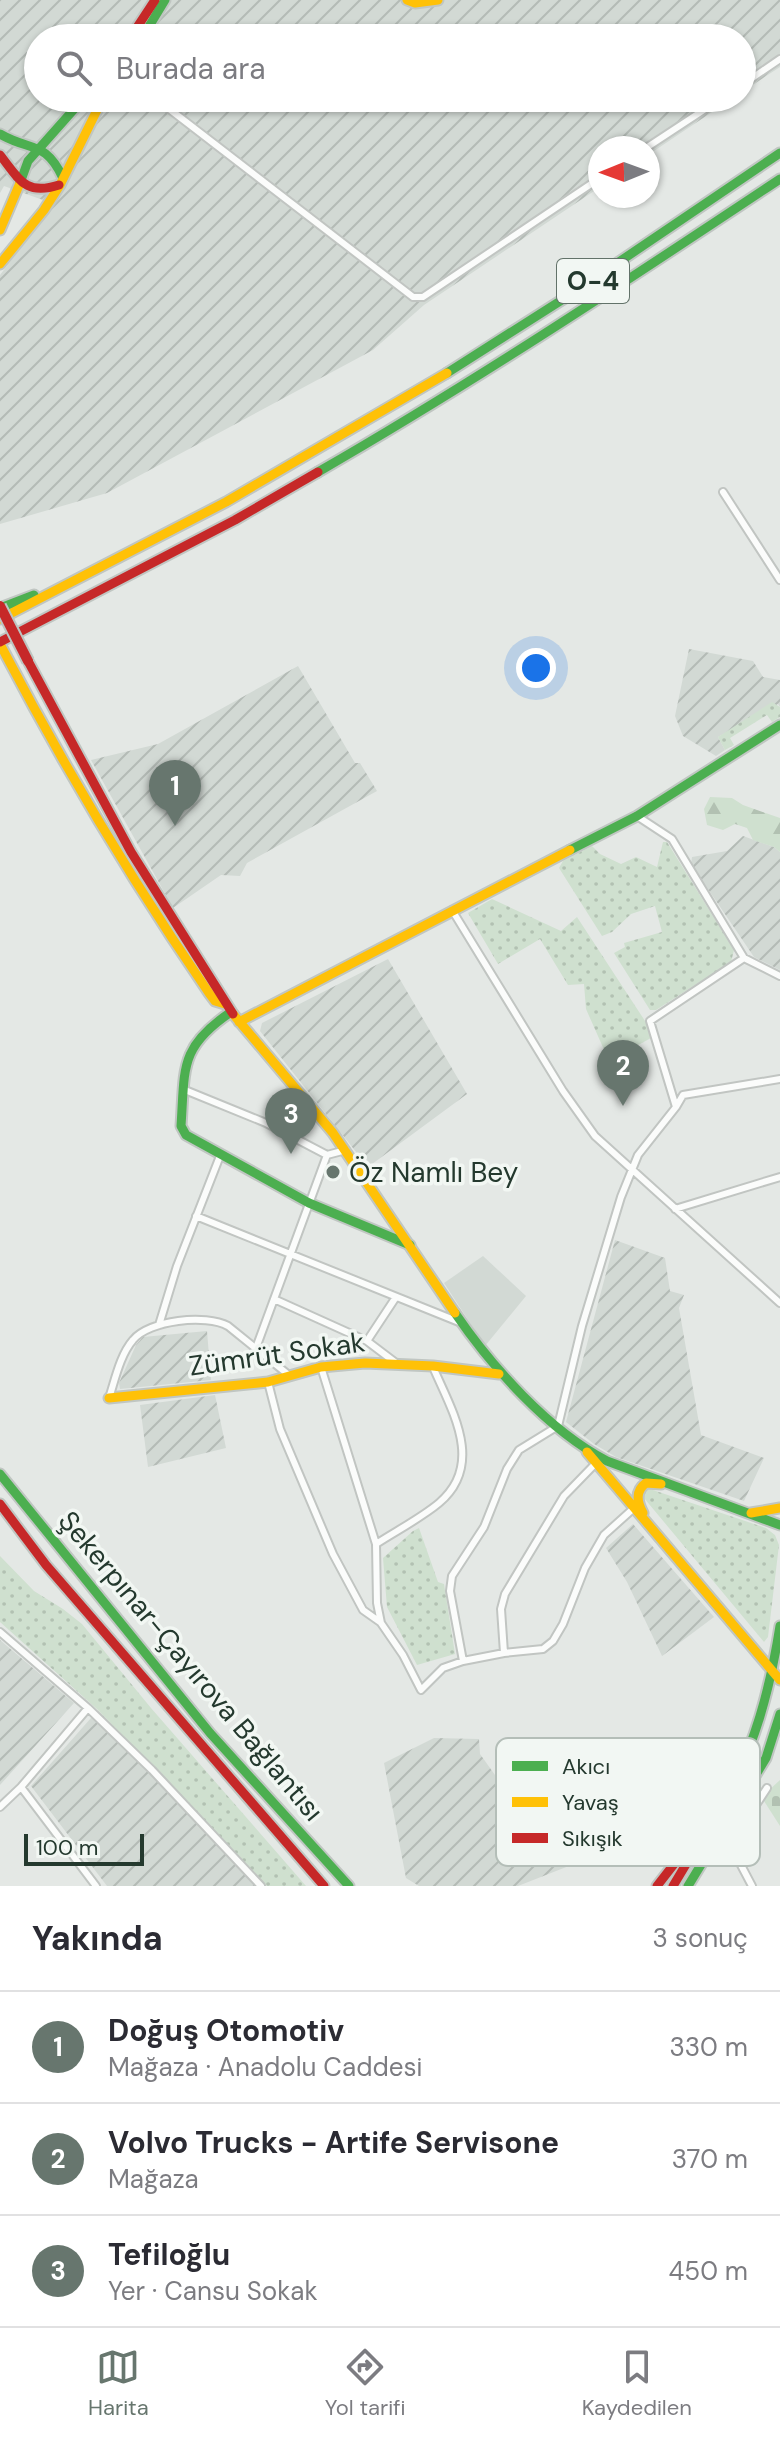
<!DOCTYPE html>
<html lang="tr">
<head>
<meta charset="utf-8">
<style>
  body { margin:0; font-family:"DM Sans",sans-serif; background:#f2f2f3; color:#2b2b33 }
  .compass { position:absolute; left:588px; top:136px; width:72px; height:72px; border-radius:50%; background:#fff; box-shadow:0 2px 6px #0004; rotate:269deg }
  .scale { position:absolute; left:24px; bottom:20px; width:120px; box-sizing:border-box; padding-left:8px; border:4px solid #24392e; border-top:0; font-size:22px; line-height:28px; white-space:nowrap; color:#24392e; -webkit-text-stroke:6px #f2f7f3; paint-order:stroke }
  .you { position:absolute; left:536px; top:668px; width:28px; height:28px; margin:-20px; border:6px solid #fff; border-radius:50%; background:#1a73e8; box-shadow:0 0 0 12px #1a73e833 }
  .badge { display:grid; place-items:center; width:52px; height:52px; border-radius:50%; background:#67766e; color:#fff; font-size:26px; font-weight:700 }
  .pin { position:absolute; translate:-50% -66px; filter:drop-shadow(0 2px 4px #0008) }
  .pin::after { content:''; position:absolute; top:42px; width:28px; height:24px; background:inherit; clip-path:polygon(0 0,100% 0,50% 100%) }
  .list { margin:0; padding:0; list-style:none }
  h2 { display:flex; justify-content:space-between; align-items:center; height:104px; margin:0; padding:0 32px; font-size:34px }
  h2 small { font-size:26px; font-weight:400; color:#7c7c81 }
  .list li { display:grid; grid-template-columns:52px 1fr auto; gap:24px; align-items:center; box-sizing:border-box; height:112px; padding:0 32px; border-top:2px solid #e1e1e2 }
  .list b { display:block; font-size:30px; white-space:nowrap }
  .list p { margin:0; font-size:26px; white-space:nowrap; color:#7c7c81 }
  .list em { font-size:26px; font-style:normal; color:#7c7c81 }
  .icon { flex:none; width:44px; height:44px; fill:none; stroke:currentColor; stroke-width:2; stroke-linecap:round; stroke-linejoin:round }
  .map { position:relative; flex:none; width:780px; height:1886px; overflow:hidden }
  .search { position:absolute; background:#fff; box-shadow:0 2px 6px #0004; left:24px; right:24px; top:24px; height:88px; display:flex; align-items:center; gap:20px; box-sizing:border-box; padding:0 28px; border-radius:44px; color:#7c7c81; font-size:30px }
  .sheet { height:440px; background:#fff }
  nav { display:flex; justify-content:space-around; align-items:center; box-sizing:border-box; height:112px; border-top:2px solid #e1e1e2; background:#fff; font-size:22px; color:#7c7c81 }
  nav a { display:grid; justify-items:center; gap:4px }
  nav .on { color:#67766e }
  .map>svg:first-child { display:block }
</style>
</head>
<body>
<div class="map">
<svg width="780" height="1886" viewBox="0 0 780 1886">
  <defs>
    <pattern id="industrial-furrows" width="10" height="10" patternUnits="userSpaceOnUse" patternTransform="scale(2)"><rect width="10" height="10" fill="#d2d9d4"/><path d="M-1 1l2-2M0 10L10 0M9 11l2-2" fill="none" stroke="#b4bbb6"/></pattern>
    <pattern id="grass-dots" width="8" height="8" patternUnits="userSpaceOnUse" patternTransform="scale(2)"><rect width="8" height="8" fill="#cfe0cf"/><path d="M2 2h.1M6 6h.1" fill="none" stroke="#b2c1b2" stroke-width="1.8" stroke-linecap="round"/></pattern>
    <pattern id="forest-firs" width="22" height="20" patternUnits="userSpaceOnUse" patternTransform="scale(2)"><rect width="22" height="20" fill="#cfe0cf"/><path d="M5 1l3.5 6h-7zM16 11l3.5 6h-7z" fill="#b2c1b2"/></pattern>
    <pattern id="cemetery-stones" width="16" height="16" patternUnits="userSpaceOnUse" patternTransform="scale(2)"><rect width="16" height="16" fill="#cfe0cf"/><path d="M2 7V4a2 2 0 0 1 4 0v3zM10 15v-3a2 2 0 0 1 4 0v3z" fill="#b2c1b2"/></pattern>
  </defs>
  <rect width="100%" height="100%" fill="#e4e8e5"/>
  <path fill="#d2d9d4" d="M483 1256 526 1296 485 1346 444 1283Z"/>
  <path fill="url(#industrial-furrows)" d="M0 0H780V67L742 92V38H38V98H733L648 155V148H600V187L424 305 373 350 107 493 0 524V275L54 204 4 186 0 193Z
    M689 649 753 661 763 677 780 680V707L778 704 718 737 725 750 716 756 683 736 675 716Z
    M298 666 355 763H360L377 791 247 863 240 876 221 875 173 908 91 760 158 744Z
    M743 836 774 847 780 852V970L754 957 691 864 692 857 727 851Z
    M388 959 467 1094 368 1167 260 1031 262 1023Z
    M615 1240 665 1258 670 1291 684 1295 679 1308 701 1435 764 1458 744 1501 616 1457 594 1444 566 1422Z
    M207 1331 211 1380 120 1389 119 1383 136 1345 143 1337Z
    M215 1395 226 1448 148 1467 140 1405Z
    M633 1524 714 1617 662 1656 627 1582 606 1548Z
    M0 1640 74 1703 0 1785Z
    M98 1710 267 1886H107L31 1786Z
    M434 1738 479 1739 480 1754 515 1803 538 1821 566 1833 579 1862 518 1886H419L406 1878 384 1763Z"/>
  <path fill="url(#grass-dots)" d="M772 702 780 707V717L772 722 767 715 730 738 734 745 725 750 718 737Z
    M663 842H667L734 950 731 962 656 1010H650L614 953 625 947 624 943 662 932 655 906 631 914 612 932 602 936 559 868 563 861 592 846 600 854 621 864 636 857 657 867Z
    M492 899 561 931 577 917 647 1024 651 1038 609 1061 586 1009 584 984 568 985 540 939 498 964 468 913Z
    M647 1488 766 1528 775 1535 779 1545 768 1637 764 1642 644 1498V1492Z
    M419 1528 438 1582 444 1584 455 1654 417 1665 387 1607 383 1558 413 1531Z
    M0 1556 34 1591 63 1609 82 1624 151 1708 306 1886H267L98 1710 0 1622Z"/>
  <path fill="url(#forest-firs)" d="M710 797 732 798 743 805 780 818V852L774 847 753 840 747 828 735 824 723 830 707 825 704 809Z"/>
  <path fill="url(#cemetery-stones)" d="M780 1780V1826L764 1801 767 1792Z"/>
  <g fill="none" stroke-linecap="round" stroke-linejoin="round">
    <defs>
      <path id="street" d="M742 85 780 59
        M155 98 413 297H423L600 178
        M646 148 722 98
        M723 492 780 580
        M637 816 672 839 744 958
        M452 910 563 1091 595 1136 780 1303
        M185 1090 266 1123 327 1155
        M676 1107 683 1095 780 1079
        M675 1209 780 1177
        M196 1216 459 1322
        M274 1299 367 1341 396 1363
        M159 1325 177 1266 220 1156
        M367 1341 396 1297
        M256 1348 327 1155 346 1150
        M321 1367 376 1544 377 1603 381 1623 403 1655 421 1690 443 1668 463 1661 504 1653 543 1649 553 1641 563 1624 585 1568 604 1535 634 1508
        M268 1382 280 1429 333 1554 363 1610 380 1622
        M109 1398C115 1380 120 1355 133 1340 149 1320 206 1314 228 1326L290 1376
        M376 1544C396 1531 421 1518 439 1503 485 1464 452 1411 433 1367
        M0 1632 88 1708 152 1770 261 1886
        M504 1653 501 1609 505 1594 564 1496 596 1463
        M463 1661 450 1591 452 1576 484 1527 507 1469 519 1450 558 1426 582 1326 621 1197 638 1155 676 1107 650 1021 744 958 780 976
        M21 1787 96 1886
        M0 1807 21 1787 88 1708
        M752 1886 732 1848V1842L767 1788"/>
      <path id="fast" d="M142 38 165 0
        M0 134C31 152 45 140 63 178
        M20 183 28 161 84 98
        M447 373 576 291 780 153
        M318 472C476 381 628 280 780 179
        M0 608 34 595
        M570 850 637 816 780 725
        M231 1012C179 1047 185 1068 181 1126L186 1135 309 1203 410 1245
        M455 1313C492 1367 548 1430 607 1461L780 1525
        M0 1474 210 1733 349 1886
        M724 1802C755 1746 770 1689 780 1626
        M688 1886 766 1758 780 1714"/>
      <path id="slow" d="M407 0 415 3 438 0
        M0 230 20 183
        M0 264 44 210 60 185 103 98
        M0 619 226 502 447 373
        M0 644C63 765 132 881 209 993L215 1001 225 1004
        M233 1014 333 1133 455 1313
        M239 1022 570 850
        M109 1398 268 1382 321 1367 365 1363 433 1366 499 1374
        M587 1452 780 1680
        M643 1513C637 1502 635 1491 646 1483L661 1484
        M751 1513 780 1508"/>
      <path id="jam" d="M130 38 155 0
        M0 155C19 179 25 196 59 185
        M0 642 235 520 318 472
        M28 661 131 852 233 1014
        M0 1504 46 1565 324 1886
        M657 1886 727 1796
        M673 1886 709 1826"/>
    </defs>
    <use href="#street" stroke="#c1c5c2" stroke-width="10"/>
    <use href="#fast" stroke="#c0c6c2" stroke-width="13"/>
    <use href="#slow" stroke="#c0c6c2" stroke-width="13"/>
    <use href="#jam" stroke="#c0c6c2" stroke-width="13"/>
    <use href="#street" stroke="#fbfcfb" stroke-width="6"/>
    <use href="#fast" stroke="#4caf50" stroke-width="9"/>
    <use href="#slow" stroke="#ffc107" stroke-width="9"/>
    <use href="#jam" stroke="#c62828" stroke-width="9"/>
    <defs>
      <path id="jam-bridge" d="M0 606 28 661"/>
    </defs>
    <use href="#jam-bridge" stroke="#bdc4c0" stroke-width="14" stroke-linecap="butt"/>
    <use href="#jam-bridge" stroke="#c62828" stroke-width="10"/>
  </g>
  <circle fill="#67766e" stroke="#f2f7f3" stroke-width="3" cx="333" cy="1172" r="8"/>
  <g text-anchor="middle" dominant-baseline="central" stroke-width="7" stroke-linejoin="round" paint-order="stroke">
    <rect fill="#f2f7f3" stroke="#627269" stroke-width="2" x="557" y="259" width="72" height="44" rx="6"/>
    <g font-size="26" font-weight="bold" fill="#24392e">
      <text x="593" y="281">O-4</text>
    </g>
    <g font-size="28" fill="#24392e" stroke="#f2f7f3" text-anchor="start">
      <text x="349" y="1172">Öz Namlı Bey</text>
    </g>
    <g font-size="28" fill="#24392e" stroke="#f2f7f3">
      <text transform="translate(277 1354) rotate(-8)">Zümrüt Sokak</text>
      <text transform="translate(191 1666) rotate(50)">Şekerpınar-Çayırova Bağlantısı</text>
    </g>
  </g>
  <rect x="496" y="1738" width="264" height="128" rx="12" fill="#f2f7f3" stroke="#b4beb8" stroke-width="2"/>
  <rect x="512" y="1761" width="36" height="10" fill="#4caf50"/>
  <rect x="512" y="1797" width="36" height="10" fill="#ffc107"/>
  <rect x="512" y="1833" width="36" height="10" fill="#c62828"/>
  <g font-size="22" fill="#24392e">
    <text x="562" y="1774">Akıcı</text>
    <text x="562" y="1810">Yavaş</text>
    <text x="562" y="1846">Sıkışık</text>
  </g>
</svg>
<svg class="compass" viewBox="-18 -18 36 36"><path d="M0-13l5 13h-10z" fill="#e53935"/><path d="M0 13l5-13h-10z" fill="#7c7c81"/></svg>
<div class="scale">100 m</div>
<div class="you"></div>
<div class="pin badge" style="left:175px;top:826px">1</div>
<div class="pin badge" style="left:623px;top:1106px">2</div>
<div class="pin badge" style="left:291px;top:1154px">3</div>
<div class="search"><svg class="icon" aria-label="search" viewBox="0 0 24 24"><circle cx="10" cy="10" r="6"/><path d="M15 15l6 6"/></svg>Burada ara</div>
</div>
<section class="sheet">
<h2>Yakında<small>3 sonuç</small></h2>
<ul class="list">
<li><span class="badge">1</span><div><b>Doğuş Otomotiv</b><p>Mağaza · Anadolu Caddesi</p></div><em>330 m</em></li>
<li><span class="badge">2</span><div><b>Volvo Trucks - Artife Servisone</b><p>Mağaza</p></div><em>370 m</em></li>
<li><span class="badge">3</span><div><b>Tefiloğlu</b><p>Yer · Cansu Sokak</p></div><em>450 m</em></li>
</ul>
</section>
<nav>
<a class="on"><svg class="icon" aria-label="map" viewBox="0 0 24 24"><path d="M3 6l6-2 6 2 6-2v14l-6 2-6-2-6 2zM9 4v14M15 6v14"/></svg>Harita</a>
<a><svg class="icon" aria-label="directions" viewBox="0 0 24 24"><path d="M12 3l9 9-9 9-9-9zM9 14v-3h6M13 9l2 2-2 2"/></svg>Yol tarifi</a>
<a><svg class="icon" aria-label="saved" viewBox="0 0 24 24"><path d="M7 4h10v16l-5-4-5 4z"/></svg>Kaydedilen</a>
</nav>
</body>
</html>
